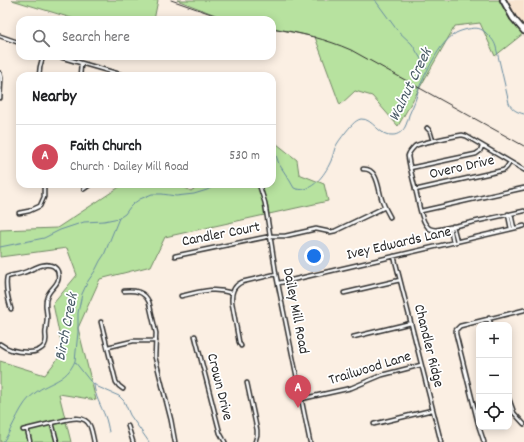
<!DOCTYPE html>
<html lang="en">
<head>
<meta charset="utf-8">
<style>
  body { margin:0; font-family:Dekko,sans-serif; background:#f2f2f2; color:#202124 }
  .controls { position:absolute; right:12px; bottom:12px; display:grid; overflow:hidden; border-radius:8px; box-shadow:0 2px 10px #0003 }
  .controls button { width:36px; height:36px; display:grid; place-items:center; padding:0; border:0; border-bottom:1px solid #e0e0e0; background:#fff; color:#202124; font:20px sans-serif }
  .you { position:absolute; left:314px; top:256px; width:14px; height:14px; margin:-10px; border:3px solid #fff; border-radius:50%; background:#1a73e8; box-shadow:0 0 0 6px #1a73e833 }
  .badge { display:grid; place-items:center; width:26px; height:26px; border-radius:50%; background:#d1495b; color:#fff; font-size:13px; font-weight:700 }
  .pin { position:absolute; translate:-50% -33px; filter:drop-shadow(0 1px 2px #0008) }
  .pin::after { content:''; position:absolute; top:21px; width:14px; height:12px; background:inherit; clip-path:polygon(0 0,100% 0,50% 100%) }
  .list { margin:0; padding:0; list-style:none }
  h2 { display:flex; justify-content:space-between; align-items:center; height:52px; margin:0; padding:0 16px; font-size:17px }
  h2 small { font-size:13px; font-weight:400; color:#757577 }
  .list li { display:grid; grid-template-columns:26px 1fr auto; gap:12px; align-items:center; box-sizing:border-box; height:64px; padding:0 16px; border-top:1px solid #e0e0e0 }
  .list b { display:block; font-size:15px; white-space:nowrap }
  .list p { margin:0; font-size:13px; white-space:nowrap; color:#757577 }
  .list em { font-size:13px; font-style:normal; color:#757577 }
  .icon { flex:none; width:22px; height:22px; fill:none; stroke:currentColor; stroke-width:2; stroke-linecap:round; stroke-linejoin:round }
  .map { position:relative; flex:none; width:524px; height:442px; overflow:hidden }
  .search { position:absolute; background:#fff; box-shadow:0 2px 10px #0003; left:16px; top:16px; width:260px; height:44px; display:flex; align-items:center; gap:10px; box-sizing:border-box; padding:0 14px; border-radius:12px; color:#757577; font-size:15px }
  .panel { position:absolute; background:#fff; box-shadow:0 2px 10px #0003; left:16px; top:72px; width:260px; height:116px; border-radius:12px }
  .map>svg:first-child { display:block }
</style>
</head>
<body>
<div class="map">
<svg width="524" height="442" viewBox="0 0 524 442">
  <rect width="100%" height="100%" fill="#fbefe3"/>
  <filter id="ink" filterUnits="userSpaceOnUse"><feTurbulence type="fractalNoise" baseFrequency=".025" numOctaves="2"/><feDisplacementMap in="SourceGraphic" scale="8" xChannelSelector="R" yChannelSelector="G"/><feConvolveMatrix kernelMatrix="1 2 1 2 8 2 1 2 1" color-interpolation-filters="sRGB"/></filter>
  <g filter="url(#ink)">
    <path fill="#f8e4cf" d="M503 0H524V32Z"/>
    <path fill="#b7e29f" stroke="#718665" d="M12 0H158L154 20H78Z
      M177 0H503L524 33 495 56 480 23 455 26 398 126 372 96 355 91 340 105 315 37 272 28V20H233L223 18Z
      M272 140 297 160 299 174 324 184 328 201 165 237 151 266 100 279 78 328 96 400 59 394 71 442H0V361L45 375 63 352 53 304 77 275 67 248 0 257V230L57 228 124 184H178L191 191 201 184H272Z"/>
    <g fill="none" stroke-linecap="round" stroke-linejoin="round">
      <path stroke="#678ba1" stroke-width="1" d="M375 0 397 30 412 44 427 69
        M272 144 279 164 290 181 294 188C309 195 323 177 329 165 332 160 333 154 335 148 337 143 342 137 345 133 349 128 355 120 361 119 373 118 379 137 393 135 398 135 403 131 405 127 407 123 408 119 409 115 412 108 415 102 417 95 418 88 422 82 425 75 433 60 441 42 456 33 460 31 464 30 468 29 475 28 479 27 485 32 490 37 494 40 496 47L509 103C512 110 517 112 524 114
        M0 247 44 238 60 230 84 222 104 221 119 218 125 214 130 207 133 204 140 199 152 194H162L176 196 194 194 207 190 218 184
        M75 362 90 381 98 387 119 396 124 401 130 415 149 442
        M94 385C95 396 101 406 105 416 107 421 108 427 109 432
        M3 442C14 427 20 403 35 393 50 381 66 382 75 361L78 332V313L82 294 88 281 95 271 100 261 104 255 119 218"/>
      <defs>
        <path id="street" d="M0 36 20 43
          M57 56 126 76
          M0 73 1 78 0 98
          M39 76 40 67 43 56
          M80 76 81 64
          M427 128 430 131 433 141
          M410 168 476 154 480 151 482 146
          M363 169C378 168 378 189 382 200 384 206 387 212 390 217
          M524 170 466 136 462 135C455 136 419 143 415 146 412 149 409 152 408 156 410 170 414 183 417 196 419 205 421 220 427 226 430 231 436 230 441 229L524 211
          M259 184 265 203 276 274 310 442
          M84 189 91 184
          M415 190 504 170 507 167 510 162
          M421 211 524 188
          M19 213 29 211 40 206 44 197V184
          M508 214 511 229
          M511 214 514 228
          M453 226 457 241
          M450 227 453 242
          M175 256 271 236H285L316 229 330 232 335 231 385 207
          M394 256 441 442
          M279 283 524 226
          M124 291C135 290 144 291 149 302L156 333 155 357 171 420 175 442
          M344 293 400 280
          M181 296C200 292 212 287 232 293
          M489 318 491 325
          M101 322 116 382 119 386 123 389
          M195 336 220 433 225 442
          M353 337 411 323
          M0 344C8 350 16 352 26 352 34 353 46 350 46 339 46 336 45 333 46 330 46 326 47 322 47 318 47 310 44 304 47 297 50 287 61 285 58 273 58 270 56 268 53 266 43 261 31 271 22 273 17 275 12 275 7 277 5 287 8 299 11 309
          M241 346 239 342 232 303C231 293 233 286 242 282L276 274
          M108 347 133 341H156
          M247 383 257 430V435L255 442
          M301 399 351 388 382 375 421 365
          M509 399 514 413 524 424
          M52 423C63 421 84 412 90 426 92 431 93 437 94 442
          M374 424 432 410
          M128 426 133 442
          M479 427 456 334V330L460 326 524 310
          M479 427 484 442
          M27 429 30 442
          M23 430 52 423 57 442"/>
        <path id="primary" d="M503 0 513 18 524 31"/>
      </defs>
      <use href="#street" stroke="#2b2b2b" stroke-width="5.5"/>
      <use href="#primary" stroke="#2b2b2b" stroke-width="8"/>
      <use href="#street" stroke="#fff" stroke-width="2.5"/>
      <use href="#primary" stroke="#fff" stroke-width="4.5"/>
      <path stroke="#2b2b2b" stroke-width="1" d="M171 0 217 16 232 20
        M272 28C300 33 326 39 351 50L524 146"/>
    </g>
  </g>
  <g text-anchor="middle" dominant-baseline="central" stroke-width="3.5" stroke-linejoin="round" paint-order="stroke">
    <g font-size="15" fill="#2b2b2b" stroke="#fff">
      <text transform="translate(462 168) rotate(-13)">Overo Drive</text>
      <text transform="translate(221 235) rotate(-11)">Candler Court</text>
      <text transform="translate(399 244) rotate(-13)">Ivey Edwards Lane</text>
      <text transform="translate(295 311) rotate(79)">Dailey Mill Road</text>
      <text transform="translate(428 346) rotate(76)">Chandler Ridge</text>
      <text transform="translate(370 369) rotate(-17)">Trailwood Lane</text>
      <text transform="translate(219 387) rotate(76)">Crown Drive</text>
    </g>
    <g font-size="16" font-style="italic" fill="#495b66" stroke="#fff">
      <text transform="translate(411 85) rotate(-64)">Walnut Creek</text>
      <text transform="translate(67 327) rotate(-79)">Birch Creek</text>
    </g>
  </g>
</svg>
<div class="controls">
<button>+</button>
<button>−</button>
<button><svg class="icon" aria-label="locate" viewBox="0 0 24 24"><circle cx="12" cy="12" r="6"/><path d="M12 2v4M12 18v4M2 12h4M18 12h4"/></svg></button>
</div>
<div class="you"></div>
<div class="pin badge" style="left:298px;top:408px">A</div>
<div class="search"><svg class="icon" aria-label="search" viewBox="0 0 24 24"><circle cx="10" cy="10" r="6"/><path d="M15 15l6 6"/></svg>Search here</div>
<section class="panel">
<h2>Nearby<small></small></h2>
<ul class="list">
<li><span class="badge">A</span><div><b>Faith Church</b><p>Church · Dailey Mill Road</p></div><em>530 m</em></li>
</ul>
</section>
</div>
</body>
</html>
